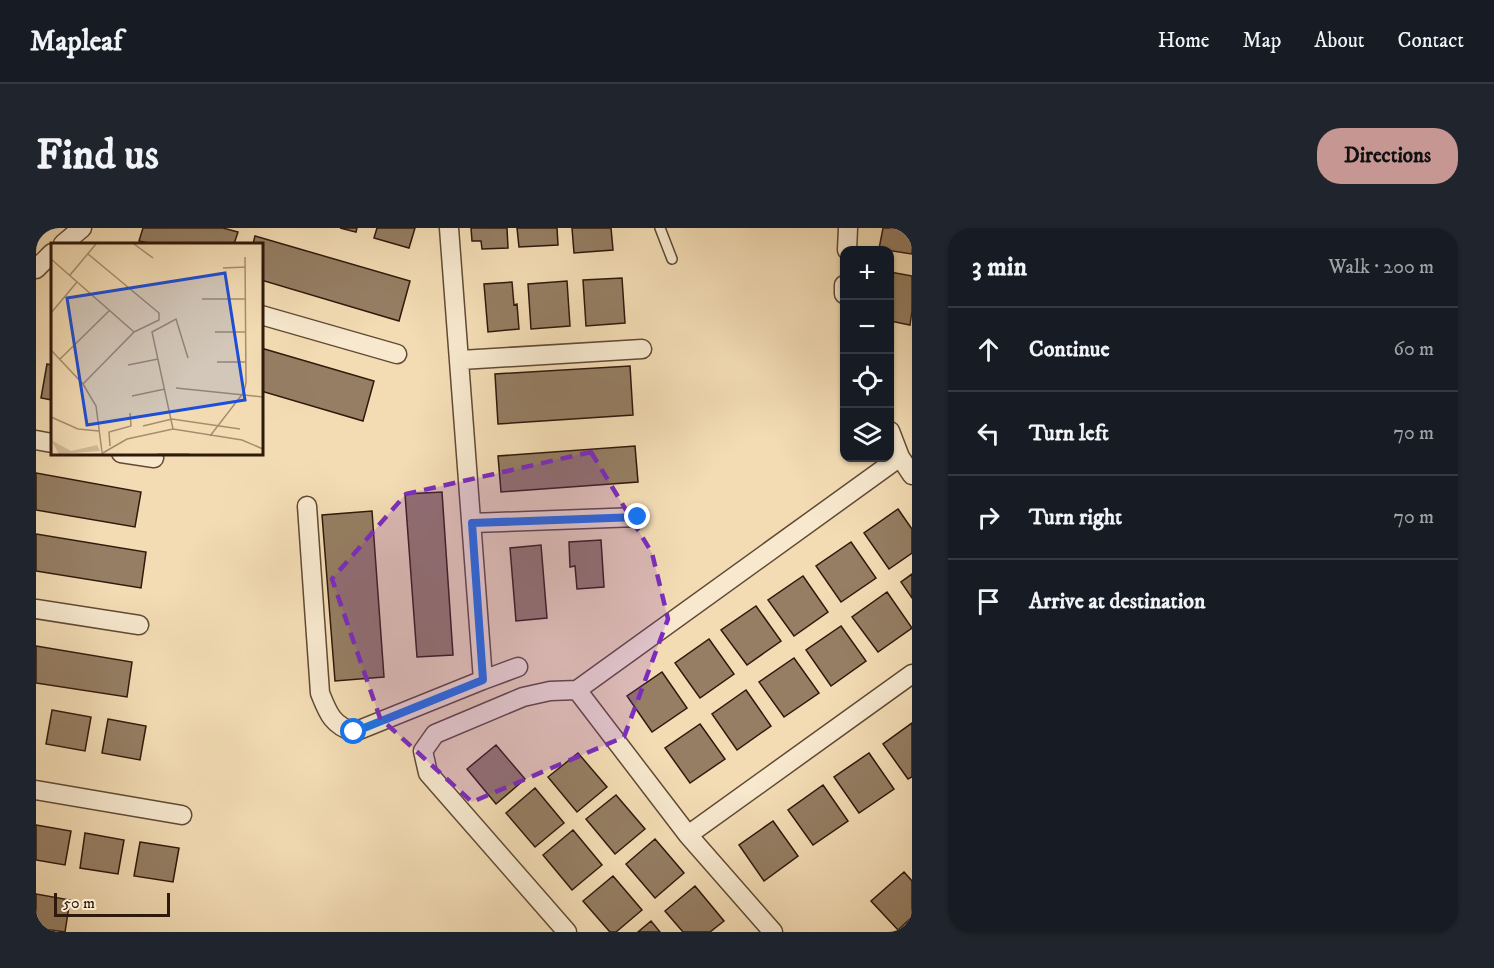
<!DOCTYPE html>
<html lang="en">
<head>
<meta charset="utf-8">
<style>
  body { margin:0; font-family:"IM FELL DW Pica",serif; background:#20242c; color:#f1f3f6 }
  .controls { position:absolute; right:18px; top:18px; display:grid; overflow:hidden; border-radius:12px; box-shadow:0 2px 4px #0004 }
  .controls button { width:54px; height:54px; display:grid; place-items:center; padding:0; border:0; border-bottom:2px solid #363941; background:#171b24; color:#f1f3f6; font:30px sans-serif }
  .scale { position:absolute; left:18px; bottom:15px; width:116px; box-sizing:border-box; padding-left:6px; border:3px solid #2f190b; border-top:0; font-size:16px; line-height:21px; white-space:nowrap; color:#2f190b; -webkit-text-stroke:4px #f7e8ce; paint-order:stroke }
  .stop { position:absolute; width:18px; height:18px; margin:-14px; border:4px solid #1a73e8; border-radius:50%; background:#fff }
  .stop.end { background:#1a73e8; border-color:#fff; box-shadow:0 2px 6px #0008 }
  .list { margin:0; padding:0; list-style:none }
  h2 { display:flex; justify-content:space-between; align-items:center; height:78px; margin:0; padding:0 24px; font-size:26px }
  h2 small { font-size:20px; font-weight:400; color:#9ea1a6 }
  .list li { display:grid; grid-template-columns:39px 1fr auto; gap:18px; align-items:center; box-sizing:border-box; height:84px; padding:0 24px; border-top:2px solid #363941 }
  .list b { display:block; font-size:22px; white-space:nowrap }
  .list em { font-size:20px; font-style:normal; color:#9ea1a6 }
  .icon { flex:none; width:33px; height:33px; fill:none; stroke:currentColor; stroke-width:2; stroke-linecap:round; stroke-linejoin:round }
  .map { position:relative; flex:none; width:876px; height:704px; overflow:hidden; border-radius:24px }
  header { display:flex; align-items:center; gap:36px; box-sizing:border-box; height:84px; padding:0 30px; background:#171b24; border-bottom:2px solid #363941 }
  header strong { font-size:28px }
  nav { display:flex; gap:33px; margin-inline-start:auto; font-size:21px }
  .intro { display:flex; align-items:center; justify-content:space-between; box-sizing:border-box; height:144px; padding:0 36px }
  h1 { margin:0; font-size:42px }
  .button { padding:15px 27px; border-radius:24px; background:#c59692; color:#111; font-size:21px; font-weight:700 }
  main { display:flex; gap:36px; padding:0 36px }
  aside { flex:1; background:#171b24; border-radius:24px; box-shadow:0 2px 4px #0004 }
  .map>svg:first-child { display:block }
</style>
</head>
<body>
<header>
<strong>Mapleaf</strong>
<nav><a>Home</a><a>Map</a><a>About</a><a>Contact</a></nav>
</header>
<div class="intro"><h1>Find us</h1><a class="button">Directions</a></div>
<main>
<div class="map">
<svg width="876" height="704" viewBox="0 0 876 704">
  <rect width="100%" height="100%" fill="#f3dcb4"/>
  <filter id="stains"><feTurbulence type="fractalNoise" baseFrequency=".00333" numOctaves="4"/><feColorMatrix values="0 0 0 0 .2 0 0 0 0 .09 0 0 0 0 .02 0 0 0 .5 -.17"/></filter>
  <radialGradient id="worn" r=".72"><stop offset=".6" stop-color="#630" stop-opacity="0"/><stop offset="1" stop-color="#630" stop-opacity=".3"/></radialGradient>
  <path fill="#957e63" stroke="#2f190b" stroke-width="1.5" d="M107 0H187L202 4 198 16H117L103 13Z
    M304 0H321L320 4Z
    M341 0H379L373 20 338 10Z
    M435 0H471L472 20 446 21 445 13H436Z
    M481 0H521L522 17 483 19Z
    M536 0H575L577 22 538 25Z
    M847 0H876V26L843 21Z
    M219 8 374 53 363 93 225 52V16H217Z
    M854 44 876 48V83L874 97 854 93Z
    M586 50 589 95 550 98 547 52Z
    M531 53 534 98 495 101 492 56Z
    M476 54 478 77 481 76 483 101 452 104 448 56Z
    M225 120 338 153 327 193 225 163Z
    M11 136 16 137V172L5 170Z
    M594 138 597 187 462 196 459 146Z
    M599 218 602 254 465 264 462 228Z
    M0 245 105 264 99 299 0 282Z
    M406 264 417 427 381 429 369 266Z
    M862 281 876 301V325L853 341 828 305Z
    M336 283 348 449 299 453 286 287Z
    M0 306 110 324 105 360 0 343Z
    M565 312 568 359 541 361 539 338 534 339 533 314Z
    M815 314 840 350 805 374 780 338Z
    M505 317 511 390 480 393 474 320Z
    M876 346V370L865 354Z
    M767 348 792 384 758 408 732 372Z
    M851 364 876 400 842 424 816 389Z
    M720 378 745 413 711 437 685 402Z
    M805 398 830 433 795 458 770 422Z
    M673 411 698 446 664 470 639 435Z
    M0 418 96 434 91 469 0 455Z
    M758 430 783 465 748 489 723 454Z
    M626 444 651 480 616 504 591 468Z
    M710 462 735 498 701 522 676 486Z
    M16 482 55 489 49 523 10 516Z
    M72 491 110 498 104 532 66 525Z
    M876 495V549L872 551 847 516Z
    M664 496 689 531 654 555 629 520Z
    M460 517 489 551 460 576 431 541Z
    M542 525 571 559 541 584 512 549Z
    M833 525 858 561 823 585 798 549Z
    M787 557 812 593 777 617 752 582Z
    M499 560 528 595 499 619 470 585Z
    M580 567 609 601 579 626 550 591Z
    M737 593 762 628 728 653 703 617Z
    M0 597 35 603 29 637 0 632Z
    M537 602 566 637 536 662 507 627Z
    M49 605 88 612 82 646 44 640Z
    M619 611 648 645 619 670 590 636Z
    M104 614 143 620 137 654 98 648Z
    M868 644 876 653V689L862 702 835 673Z
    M577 648 606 682 580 704H574L547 673Z
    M659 658 688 693 674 704H647L629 683Z
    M0 666 34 672 29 704 0 700Z
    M615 693 624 704H602Z"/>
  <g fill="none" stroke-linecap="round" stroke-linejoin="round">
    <defs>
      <path id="lane" d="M624 0 636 31"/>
      <path id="street" d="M27 16 46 0
        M811 22 812 0
        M0 41 16 25
        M808 57V66
        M225 87 361 126
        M425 132 606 121
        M854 203 864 229 876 247
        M0 212 16 215
        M85 225 118 230
        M271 278 284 465C292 485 296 497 318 504L447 452 413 0
        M436 295 602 289
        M0 381 103 397
        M447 452 482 439
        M0 562 146 587
        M652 607 876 446
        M531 704 392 545 387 523 399 506 487 469 514 463 541 462
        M737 704 652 607 541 462 864 229"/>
    </defs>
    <use href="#lane" stroke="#604a35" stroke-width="12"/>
    <use href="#street" stroke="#604a35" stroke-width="21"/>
    <use href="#lane" stroke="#f7e8ce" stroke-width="9"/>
    <use href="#street" stroke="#f7e8ce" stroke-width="18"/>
  </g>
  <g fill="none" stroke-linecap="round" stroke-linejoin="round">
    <path stroke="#1a73e8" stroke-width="8" d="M318 504 447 452 436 295 602 289"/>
  </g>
  <path fill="#7b2cbf" fill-opacity="0.2" stroke="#7b2cbf" stroke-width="4.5" stroke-dasharray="12 8" stroke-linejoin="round" d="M555 224 616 325 632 391 588 509 436 574 344 490 296 351 370 266Z"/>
  <g transform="translate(15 15)">
    <rect width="212" height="212" fill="#f3dcb4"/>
    <path d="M0 197 20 208 46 202 49 208 8 211Z" fill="#d2bb97"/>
    <path fill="none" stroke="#a58e70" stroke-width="1.5" d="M83 1 102 15M37 11 108 70V77L83 89M0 16 83 89 32 141M172 25 194 24M19 32 45 1M151 56H194M0 70 26 39M164 89H194M0 107 32 141 45 163 51 209M9 116 59 67M166 119H194M77 122 107 116M125 145 212 154M81 153 114 146M0 174 27 186 48 188M92 183 121 176 189 186M122 186 101 89 125 76 137 115M159 193 193 149 195 140 194 14M59 203 58 189 80 183 79 170M50 211 76 196 122 186 191 197 212 206M106 211H138"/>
    <path fill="#1d4ed8" fill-opacity="0.15" stroke="#1d4ed8" stroke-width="3" d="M174 30 194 157 36 182 16 55Z"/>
    <rect width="212" height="212" fill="none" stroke="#2f190b" stroke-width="3"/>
  </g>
  <rect width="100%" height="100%" filter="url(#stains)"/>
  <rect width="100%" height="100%" fill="url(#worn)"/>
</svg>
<div class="controls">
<button>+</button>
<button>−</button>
<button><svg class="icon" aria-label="locate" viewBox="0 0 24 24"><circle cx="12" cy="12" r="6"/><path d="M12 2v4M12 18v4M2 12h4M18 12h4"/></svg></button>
<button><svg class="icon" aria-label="layers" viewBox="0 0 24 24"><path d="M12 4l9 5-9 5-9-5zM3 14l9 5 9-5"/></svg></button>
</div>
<div class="scale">50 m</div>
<div class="stop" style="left:318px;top:504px"></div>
<div class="stop end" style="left:602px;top:289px"></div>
</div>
<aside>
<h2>3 min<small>Walk · 200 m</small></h2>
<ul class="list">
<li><svg class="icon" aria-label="ahead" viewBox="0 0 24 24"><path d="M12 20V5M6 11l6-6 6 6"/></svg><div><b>Continue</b></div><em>60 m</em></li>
<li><svg class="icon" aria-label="left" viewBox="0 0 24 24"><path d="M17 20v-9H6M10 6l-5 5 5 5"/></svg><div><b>Turn left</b></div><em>70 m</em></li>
<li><svg class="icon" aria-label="right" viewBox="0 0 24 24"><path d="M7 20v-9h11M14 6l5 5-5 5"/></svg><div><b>Turn right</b></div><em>70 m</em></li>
<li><svg class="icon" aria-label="arrive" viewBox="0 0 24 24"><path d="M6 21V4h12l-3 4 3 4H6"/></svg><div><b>Arrive at destination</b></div></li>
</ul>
</aside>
</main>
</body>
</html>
